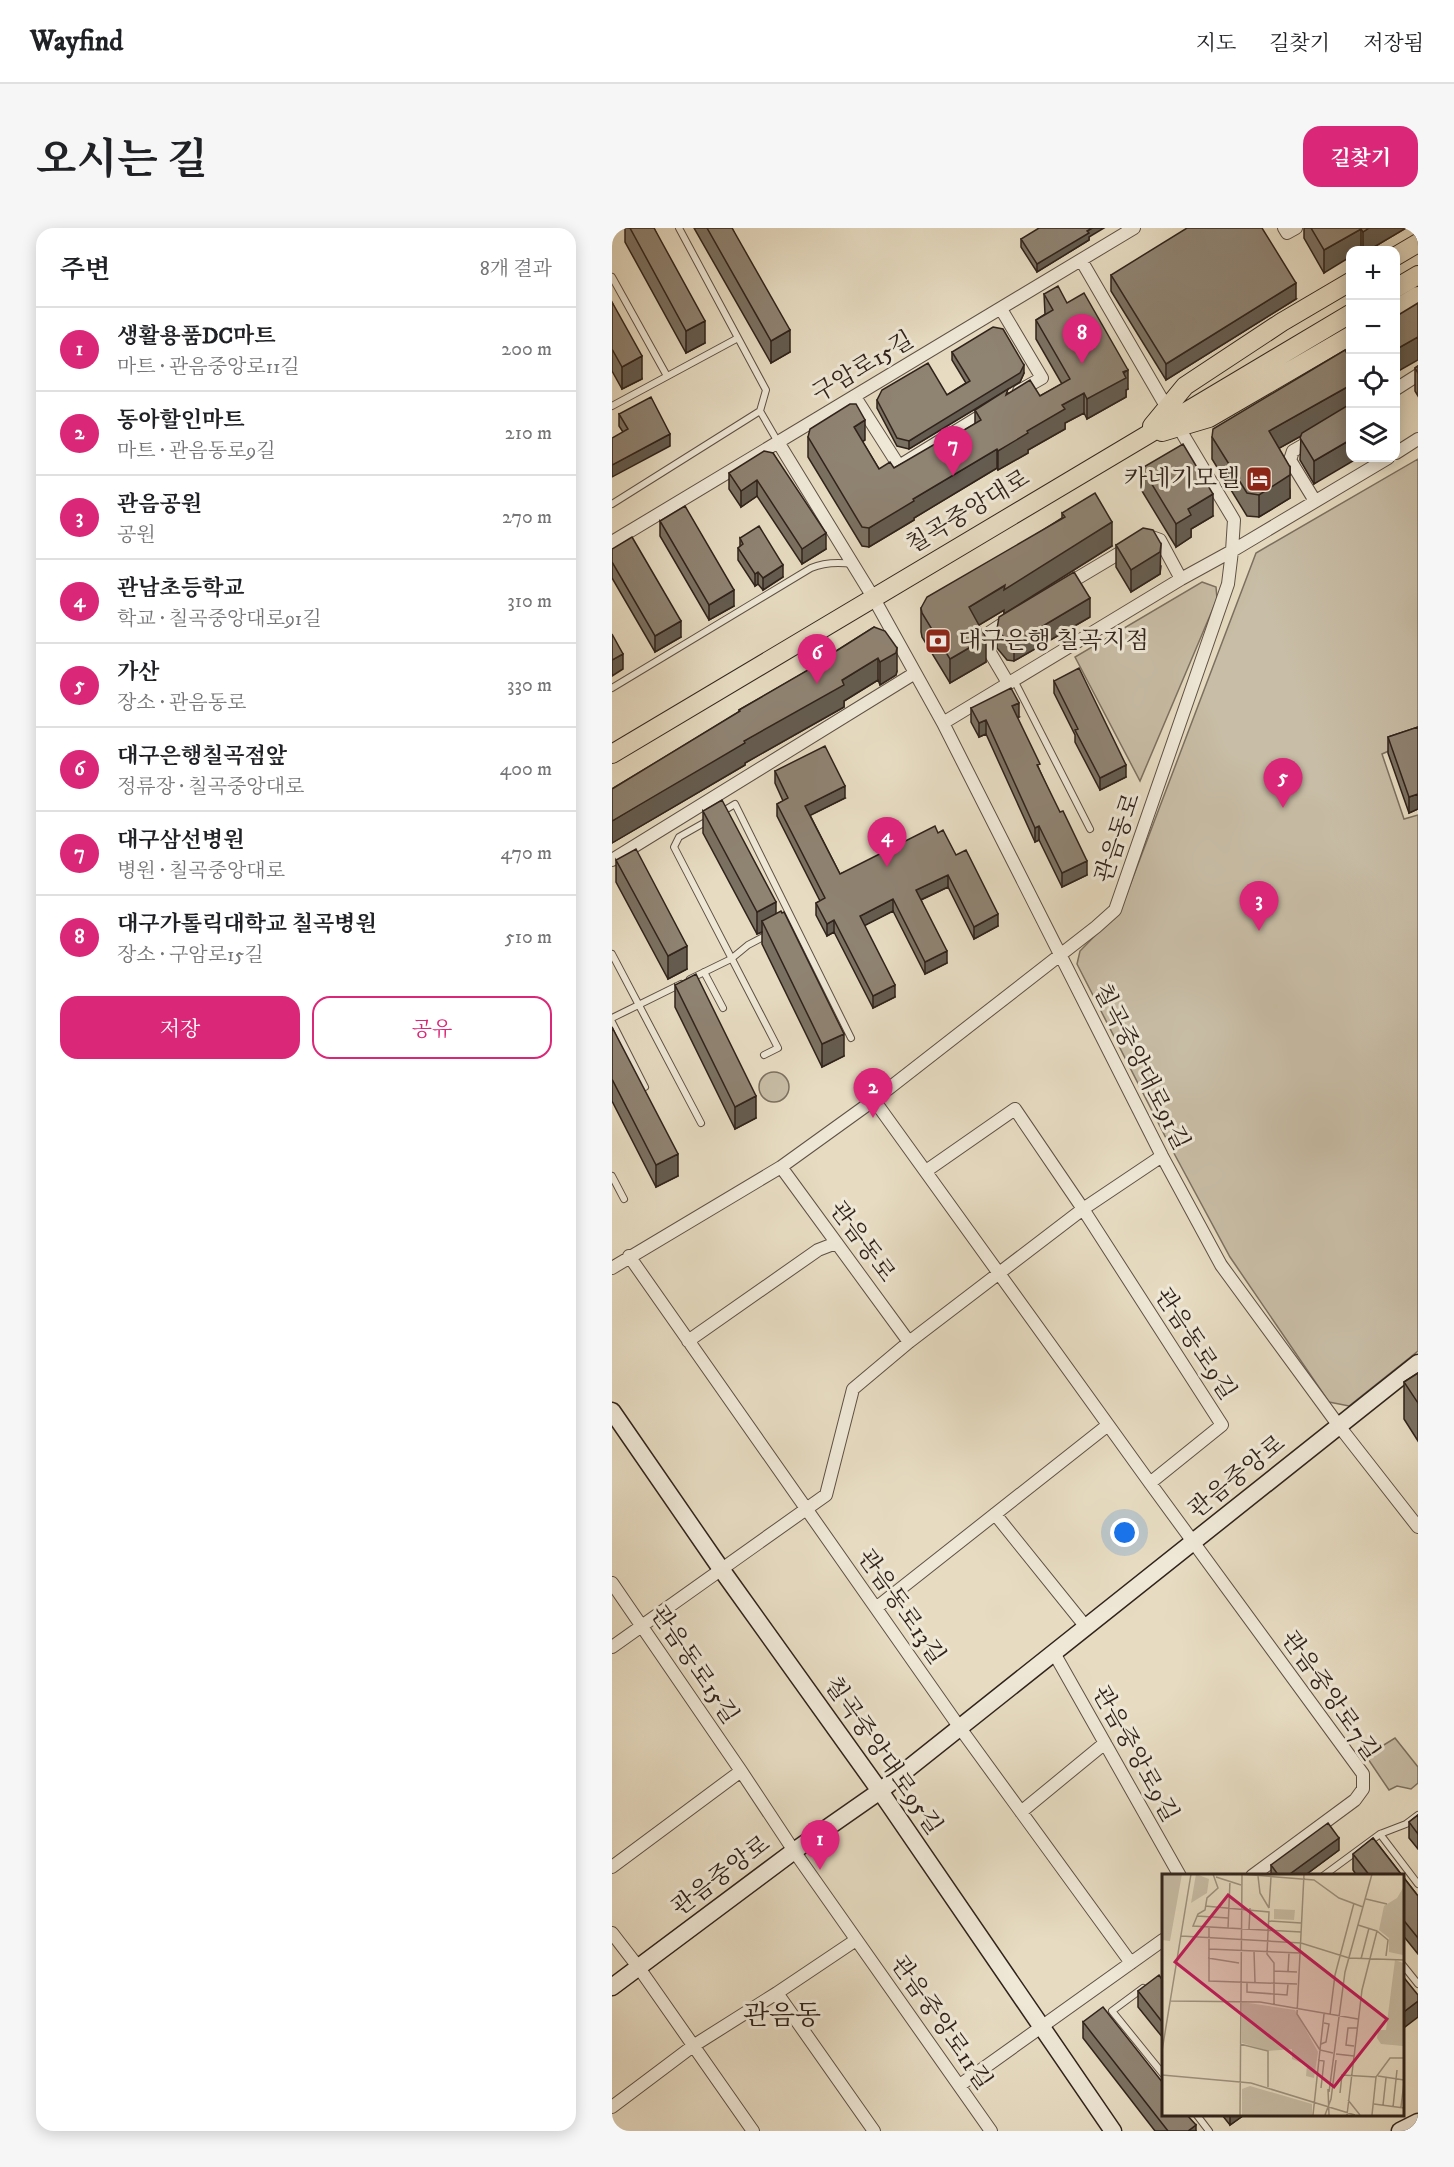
<!DOCTYPE html>
<html lang="ko">
<head>
<meta charset="utf-8">
<style>
  body { margin:0; font-family:"IM FELL DW Pica","Noto Serif KR",serif; background:#f6f6f6; color:#202124 }
  .controls { position:absolute; right:18px; top:18px; display:grid; overflow:hidden; border-radius:12px; box-shadow:0 3px 15px #0003 }
  .controls button { width:54px; height:54px; display:grid; place-items:center; padding:0; border:0; border-bottom:2px solid #e0e0e0; background:#fff; color:#202124; font:30px sans-serif }
  .you { position:absolute; left:513px; top:1305px; width:21px; height:21px; margin:-15px; border:4px solid #fff; border-radius:50%; background:#1a73e8; box-shadow:0 0 0 9px #1a73e833 }
  .badge { display:grid; place-items:center; width:39px; height:39px; border-radius:50%; background:#db2777; color:#fff; font-size:20px; font-weight:700 }
  .pin { position:absolute; translate:-50% -50px; filter:drop-shadow(0 2px 3px #0008) }
  .pin::after { content:''; position:absolute; top:32px; width:21px; height:18px; background:inherit; clip-path:polygon(0 0,100% 0,50% 100%) }
  .list { margin:0; padding:0; list-style:none }
  h2 { display:flex; justify-content:space-between; align-items:center; height:78px; margin:0; padding:0 24px; font-size:26px }
  h2 small { font-size:20px; font-weight:400; color:#757577 }
  .list li { display:grid; grid-template-columns:39px 1fr auto; gap:18px; align-items:center; box-sizing:border-box; height:84px; padding:0 24px; border-top:2px solid #e0e0e0 }
  .list b { display:block; font-size:22px; white-space:nowrap }
  .list p { margin:0; font-size:20px; white-space:nowrap; color:#757577 }
  .list em { font-size:20px; font-style:normal; color:#757577 }
  .actions { display:flex; gap:12px; padding:18px 24px }
  .actions a { flex:1; padding:14px 0; border:2px solid #db2777; border-radius:18px; text-align:center; font-size:21px; color:#db2777 }
  .actions .main { background:#db2777; color:#fff }
  .icon { flex:none; width:33px; height:33px; fill:none; stroke:currentColor; stroke-width:2; stroke-linecap:round; stroke-linejoin:round }
  .map { position:relative; flex:none; width:806px; height:1903px; overflow:hidden; border-radius:18px }
  header { display:flex; align-items:center; gap:36px; box-sizing:border-box; height:84px; padding:0 30px; background:#fff; border-bottom:2px solid #e0e0e0 }
  header strong { font-size:28px }
  nav { display:flex; gap:33px; margin-inline-start:auto; font-size:21px }
  .intro { display:flex; align-items:center; justify-content:space-between; box-sizing:border-box; height:144px; padding:0 36px }
  h1 { margin:0; font-size:42px }
  .button { padding:15px 27px; border-radius:18px; background:#db2777; color:#fff; font-size:21px; font-weight:700 }
  main { display:flex; gap:36px; padding:0 36px }
  aside { flex:1; background:#fff; border-radius:18px; box-shadow:0 3px 15px #0003 }
  .map>svg:first-child { display:block }
</style>
</head>
<body>
<header>
<strong>Wayfind</strong>
<nav><a>지도</a><a>길찾기</a><a>저장됨</a></nav>
</header>
<div class="intro"><h1>오시는 길</h1><a class="button">길찾기</a></div>
<main>
<aside>
<h2>주변<small>8개 결과</small></h2>
<ul class="list">
<li><span class="badge">1</span><div><b>생활용품DC마트</b><p>마트 · 관음중앙로11길</p></div><em>200 m</em></li>
<li><span class="badge">2</span><div><b>동아할인마트</b><p>마트 · 관음동로9길</p></div><em>210 m</em></li>
<li><span class="badge">3</span><div><b>관음공원</b><p>공원</p></div><em>270 m</em></li>
<li><span class="badge">4</span><div><b>관남초등학교</b><p>학교 · 칠곡중앙대로91길</p></div><em>310 m</em></li>
<li><span class="badge">5</span><div><b>가산</b><p>장소 · 관음동로</p></div><em>330 m</em></li>
<li><span class="badge">6</span><div><b>대구은행칠곡점앞</b><p>정류장 · 칠곡중앙대로</p></div><em>400 m</em></li>
<li><span class="badge">7</span><div><b>대구삼선병원</b><p>병원 · 칠곡중앙대로</p></div><em>470 m</em></li>
<li><span class="badge">8</span><div><b>대구가톨릭대학교 칠곡병원</b><p>장소 · 구암로15길</p></div><em>510 m</em></li>
</ul>
<div class="actions"><a class="main">저장</a><a>공유</a></div>
</aside>
<div class="map">
<svg width="806" height="1903" viewBox="0 0 806 1903">
  <rect width="100%" height="100%" fill="#e7dcc2"/>
  <filter id="stains"><feTurbulence type="fractalNoise" baseFrequency=".00333" numOctaves="4"/><feColorMatrix values="0 0 0 0 .2 0 0 0 0 .09 0 0 0 0 .02 0 0 0 .5 -.17"/></filter>
  <radialGradient id="worn" r=".72"><stop offset=".6" stop-color="#630" stop-opacity="0"/><stop offset="1" stop-color="#630" stop-opacity=".3"/></radialGradient>
  <path fill="#c8bda6" stroke="#7c7060" stroke-width="1.5" d="M806 231V510L770 526 792 591 806 587V1123L737 1178 717 1174 618 1029 557 916 465 736 468 723 509 681 644 325Z
    M590 354 604 359 605 371 528 553 463 429Z
    M147 859a15 15 0 1 1 30 0a15 15 0 1 1-30 0Z
    M783 1510 806 1539V1555L799 1561 785 1558 777 1562 754 1528Z"/>
  <g fill="none" stroke-linecap="round" stroke-linejoin="round">
    <defs>
      <path id="lane" d="M67 0 154 162 148 183 166 214
        M0 49 55 148
        M0 178 126 110
        M0 276 148 183
        M402 452 478 601
        M0 460 199 340C213 334 226 334 241 336
        M108 585 123 576 239 810
        M97 592 67 609 62 619 166 820 152 827
        M0 726 89 895
        M92 744 111 780
        M78 751 119 731 136 717 155 707
        M0 790 69 756
        M0 794 33 859
        M0 948 12 971
        M768 1606 806 1656
        M711 1648 768 1606 794 1596 806 1587
        M790 1736 806 1756
        M531 1760 500 1783 551 1846
        M584 1886 597 1903"/>
      <path id="street" d="M672 0 675 5 684 0
        M469 32 555 180
        M389 81 430 150 407 163
        M784 161 806 147
        M243 169 287 238 375 184
        M702 211 681 223 678 232 703 273
        M166 214 261 369 331 495 550 928 609 1037 727 1198 806 1299
        M784 225 806 211
        M532 311 537 308 548 312 569 351
        M0 314 522 0
        M454 357 516 320
        M396 455 373 416 378 404 398 391
        M331 495 569 351 620 323 622 292 567 200
        M0 632 303 445
        M262 872 538 1255 751 1546V1561L743 1572 640 1648
        M169 939 297 1114
        M314 943 403 881 471 981 610 1197 538 1255
        M17 1028 348 1500 519 1735
        M0 1040 169 939 262 872 484 699 503 682 616 356 620 323 776 230
        M76 1113 206 1022 224 1015
        M383 1286 474 1399
        M0 1355 129 1543 182 1623 379 1903
        M264 1380 496 1197
        M0 1419 214 1267 241 1161 297 1114 471 981 550 928
        M442 1425 568 1648
        M409 1584 493 1515
        M0 1639 129 1543
        M0 1705 27 1740 141 1903
        M165 1765 262 1903
        M348 1857 551 1712
        M0 1879 81 1818 165 1765 244 1712"/>
      <path id="secondary" d="M0 1183 109 1341 268 1563 501 1903
        M0 1759 182 1623 268 1563 806 1135
        M788 1903 806 1894"/>
      <path id="primary" d="M784 28 806 15
        M784 60 806 47
        M784 81 806 68
        M540 198 573 158 670 94 738 54
        M550 204 597 190 738 108
        M0 526 738 86"/>
    </defs>
    <use href="#lane" stroke="#5e5145" stroke-width="8"/>
    <use href="#street" stroke="#5e5145" stroke-width="14"/>
    <use href="#secondary" stroke="#30231b" stroke-width="19"/>
    <use href="#primary" stroke="#30231b" stroke-width="20"/>
    <use href="#lane" stroke="#efe8d7" stroke-width="6"/>
    <use href="#street" stroke="#efe8d7" stroke-width="12"/>
    <use href="#secondary" stroke="#efe8d7" stroke-width="16"/>
    <use href="#primary" stroke="#e7dcc2" stroke-width="18"/>
  </g>
  <path fill="#7b7162" stroke="#30231b" stroke-width="1.5" d="M13 0H42L93 115 74 125 13 14Z
    M82 0H120L178 124 159 135Z
    M692 0H794L757 22H738L712 45 692 10Z
    M477 9V12L425 44 409 19V11Z
    M499 47 684 71 554 152 499 63Z
    M432 66 455 75 516 161 514 162V169L475 191 472 185 453 195V201L416 222V225L386 242 385 240 302 290V292L257 319 250 318 196 229V209L253 212 250 213 267 241 282 240 337 211 363 196V182L396 165 428 168 450 156 424 111V92L433 86Z
    M0 74 30 151 10 161 0 143Z
    M340 124 412 145 408 154 297 221 285 218 265 180V172L335 167 354 155 340 132Z
    M738 131V230L702 256 688 232 689 208 667 220 678 262V270L647 289 635 288 600 231V209Z
    M806 138V168L803 163V140Z
    M7 186 58 218 11 204 7 198Z
    M161 225 214 321 190 336 145 268 129 279 117 261V245Z
    M530 240 601 288 579 301V309L564 319 530 263Z
    M450 285 500 318 392 386V382L367 397 374 434 338 455 310 409 309 404V380L450 290Z
    M48 293 122 378 97 392 48 308Z
    M128 310 171 349 151 362 146 356 143 358 126 332V320L128 319Z
    M504 317 549 338 548 346 519 364 504 339Z
    M0 321 69 409 43 424 0 350Z
    M478 389 402 433 395 432 385 420V401Z
    M262 399 285 443 284 447 268 457 266 452 232 473V479L133 535V537L0 615V561L127 484V482L221 428V425Z
    M442 453 514 549 488 562 463 514V507L442 465Z
    M359 480 407 489 405 490 428 543 475 647 450 659 427 612 423 614 374 506 367 509 359 494Z
    M806 499V581L797 585 776 525V509Z
    M163 543 233 570 198 587 228 646 326 605 344 627 386 698 362 711 336 659 309 672 335 735 313 746 281 683 252 697 283 769 261 780 222 704 215 708 204 687V675L208 673 165 588V576L171 573 163 555Z
    M91 583 164 686 232 828 210 839 150 716V704L145 706 91 605Z
    M4 632 75 741 56 751 4 654Z
    M63 757 144 890 123 901 63 779Z
    M0 799 66 948 44 959 0 873Z
    M806 1145V1213L792 1191V1154Z
    M806 1587V1621L797 1610V1594Z
    M761 1610 806 1668V1726L789 1705V1648H745L741 1642V1626Z
    M727 1622 692 1648H659V1637Z
    M551 1753V1810L526 1779V1763Z
    M471 1794 584 1903H543L471 1810Z
    M610 1887H632L618 1897Z"/>
  <path fill="#645c50" stroke="#30231b" stroke-width="1.5" d="M480 0H492L477 9V12L425 44V36Z
    M757 0H794L757 22H751V4Z
    M749 1V22H738V29L712 45V22Z
    M684 55V71L554 152V136Z
    M93 93V115L74 125V103Z
    M178 102V124L159 135V113Z
    M806 109V132L783 145V122Z
    M30 128V151L10 161V139Z
    M412 137V145L408 154 297 221V213Z
    M516 142V161L514 162V169L475 191V171Z
    M737 158V181L657 226V203Z
    M472 165V185L453 195V201L416 222V225L386 242V223L415 203 450 177Z
    M253 192V212L242 219V199Z
    M58 206V218L0 249V237Z
    M738 212V230H746L702 256V233Z
    M385 221V240L302 290V292L257 319V300L301 271Z
    M678 239V270L647 289V267Z
    M145 252V268L129 279V263Z
    M601 266V288L579 301V309L564 319V296L576 281Z
    M500 294V318L392 386V382L357 403V379Z
    M214 305V321L190 336V321Z
    M549 316 548 346 519 364V342Z
    M171 337V349L151 362V350Z
    M146 344V356L143 358V346Z
    M122 362V378L97 392V377Z
    M478 370V389L402 433V415Z
    M69 393V409L43 424V408Z
    M374 410V434L338 455V431Z
    M285 420V443L284 447 268 457V434Z
    M11 426V441L0 448V432Z
    M266 430V452L232 473V479L133 535V537L0 615V593L132 513Z
    M407 475V489L400 492V478Z
    M374 492V506L367 509V495Z
    M514 537V549L488 562V550Z
    M233 558V570L193 590V578Z
    M806 566V581L797 585V569Z
    M427 598V612L423 614V600Z
    M475 633V647L450 659V645Z
    M336 647V659L304 674V662Z
    M281 671V683L248 700V688Z
    M164 674V696L150 693V704L145 706V684Z
    M386 686V698L362 711V699Z
    M222 692V704L215 708V696Z
    M75 718V741L56 751V728Z
    M335 723V735L313 746V734Z
    M283 757V769L261 780V768Z
    M232 806V828L210 839V816Z
    M144 868V890L123 901V879Z
    M66 926V948L44 959V937Z
    M727 1610V1622L692 1648H675Z
    M806 1773V1789L789 1802V1786Z
    M618 1887H632L618 1897Z
    M584 1897V1903H576Z"/>
  <path fill="#8f8372" stroke="#30231b" stroke-width="1.5" d="M18 0H42L93 93 74 103Z
    M95 0H120L178 102 159 113Z
    M427 0H480L475 3 477 5 425 36 409 11Z
    M575 0H650L684 55 554 136 499 47Z
    M699 0H757L751 4 749 1 712 22Z
    M446 58 455 75 472 65 516 142 511 144 514 150 475 171 472 165 450 177 453 181 415 203 416 205 386 223 385 221 301 271 302 273 257 300 250 299 196 209 198 201 238 176H244L253 192 242 199 267 241 278 234 282 240 335 209 337 211 369 192 363 182 396 161 394 167 418 152 428 168 458 151 424 92 441 82 432 66Z
    M0 74 30 128 10 139 0 121Z
    M806 75V109L783 122V89Z
    M381 99 391 101 412 137 408 145 297 213 285 210 265 172 270 162 316 135 335 167 358 153 340 124Z
    M733 122 738 131V159L737 158 657 203 678 239V247L647 267 635 265 600 209 601 201Z
    M806 138V145L803 140Z
    M39 169 58 206 0 237V210L16 201 7 186Z
    M738 176V212L702 233 688 210 690 205Z
    M571 216 601 266 576 281 579 287 564 296 530 240Z
    M152 223 161 225 214 305 190 321 145 252 129 263 117 245Z
    M483 265 500 294 392 362 393 357 357 379 374 410 338 431 310 385 309 380 315 369 453 289 450 285Z
    M73 278 122 362 97 377 48 293Z
    M147 298 171 337 151 350 146 344 143 346 126 320 131 316 128 310Z
    M531 300 541 302 549 316 548 324 519 342 504 317Z
    M20 309 69 393 43 408 0 334V321Z
    M462 344 478 370 402 415 395 413 385 401 387 389Z
    M262 399 273 403 285 420 284 425 268 434 266 430 230 452 232 457 132 513 133 515 0 593V561L128 483 127 482 222 427 221 425Z
    M0 406 11 426 0 432Z
    M467 440 514 537 488 550 463 502 466 501 442 453Z
    M399 460 407 475 400 478 428 536 425 537 448 584 451 583 475 633 450 645 427 598 423 600 374 492 367 495 359 480Z
    M806 499V566L797 569 776 509Z
    M213 518 233 558 193 578 228 646 323 598 326 605 331 602 344 627 354 622 386 686 362 699 336 647 304 662 335 723 313 734 281 671 248 688 283 757 261 768 222 692 215 696 204 675 213 670 165 576 176 570 163 543Z
    M110 572 164 674 145 684 91 583Z
    M24 621 75 718 56 728 4 632Z
    M169 683 170 685 172 684 232 806 210 816 150 693Z
    M84 746 144 868 123 879 63 757Z
    M0 799 66 926 44 937 0 851Z
    M806 1145V1175L792 1154Z
    M806 1587V1606L797 1594Z
    M716 1595 727 1610 675 1648H667L659 1637Z
    M761 1610 806 1668V1710L789 1689V1648H758L741 1626Z
    M789 1746 806 1767V1773L789 1786Z
    M547 1747 551 1753V1795L526 1763Z
    M491 1779 551 1855V1887H575L584 1897 576 1903H556L471 1794Z"/>
  <defs>
    <symbol id="hotel-square" viewBox="-11 -11 22 22"><rect x="-9" y="-9" width="18" height="18" rx="4" fill="#8f2418" stroke="#efe8d7"/><path d="M-6-4.5h1.5V1H6V5H4.5V3h-9V5H-6ZM-4 0a1.8 1.8 0 1 1 3.6 0ZM.5 0V-2.5h3Q6-2.5 6 0Z" fill="#fff"/></symbol>
    <symbol id="bank-square" viewBox="-11 -11 22 22"><rect x="-9" y="-9" width="18" height="18" rx="4" fill="#8f2418" stroke="#efe8d7"/><path d="M-6-4H6V4H-6ZM0-2.3a2.3 2.3 0 1 0 0 4.6a2.3 2.3 0 1 0 0-4.6Z" fill="#fff"/></symbol>
  </defs>
  <g fill-rule="evenodd">
    <use href="#hotel-square" x="632" y="236" width="30" height="30"/>
    <use href="#bank-square" x="311" y="398" width="30" height="30"/>
  </g>
  <g text-anchor="middle" dominant-baseline="central" stroke-width="6" stroke-linejoin="round" paint-order="stroke">
    <g font-size="24" fill="#30231b" stroke="#efe8d7">
      <text transform="translate(251 139) rotate(-31)">구암로15길</text>
      <text transform="translate(356 284) rotate(-31)">칠곡중앙대로</text>
      <text transform="translate(506 610) rotate(-71)">관음동로</text>
      <text transform="translate(529 839) rotate(63)">칠곡중앙대로91길</text>
      <text transform="translate(250 1014) rotate(54)">관음동로</text>
      <text transform="translate(583 1116) rotate(57)">관음동로9길</text>
      <text transform="translate(625 1249) rotate(-39)">관음중앙로</text>
      <text transform="translate(289 1379) rotate(55)">관음동로13길</text>
      <text transform="translate(82 1437) rotate(56)">관음동로15길</text>
      <text transform="translate(718 1468) rotate(55)">관음중앙로7길</text>
      <text transform="translate(523 1526) rotate(61)">관음중앙로9길</text>
      <text transform="translate(271 1528) rotate(55)">칠곡중앙대로95길</text>
      <text transform="translate(109 1648) rotate(-37)">관음중앙로</text>
      <text transform="translate(329 1795) rotate(55)">관음중앙로11길</text>
    </g>
    <g font-size="24" fill="#30231b" stroke="#efe8d7" text-anchor="end">
      <text x="628" y="251">카네기모텔</text>
      <text x="346" y="413" text-anchor="start">대구은행 칠곡지점</text>
    </g>
    <g font-size="27" fill="#30231b" stroke="#efe8d7">
      <text x="170" y="1788">관음동</text>
    </g>
  </g>
  <g transform="translate(550 1646)">
    <rect width="242" height="242" fill="#e7dcc2"/>
    <path d="M0 0H20L8 67 0 66ZM34 0 47 5 45 19 29 29ZM241 14V81L227 78V64L217 56 222 32 235 24ZM112 35 133 36 132 46 112 45ZM233 86 241 89V172L219 170 215 164 216 156H224ZM80 128 133 136 156 178 152 204 144 202 145 191 130 185V175L106 177 80 169ZM88 212 150 230V241H80V215Z" fill="#c8bda6"/>
    <path fill="none" stroke="#9e927f" stroke-width="1.5" d="M51 0 56 14 45 24 43 36 36 40 31 52 139 58M78 0 152 6 177 24 201 33M142 0 135 140 158 176 151 241M96 2 98 19 107 34M54 3 79 11M204 25 225 30M43 32 107 38 105 80 112 89V130M107 34 109 3M35 42 66 44M107 47 139 49M196 51 215 57M47 53V107L135 110M66 54 68 7M87 55 88 34M19 62 139 69 187 84 242 86M47 75 138 79M92 77 93 108M46 84 77 89M199 85 207 54M112 97 135 98M126 97 127 79M85 108V118L125 121 126 110M9 127 98 128 196 145M162 140 158 176 171 179M168 141 173 101 192 29M78 170 106 177V213M159 170 164 168 167 150 162 149M192 172 184 171 186 154H195M0 177 29 0M174 180 192 182M156 186 162 187 159 214M0 201 89 209 193 241M216 202 242 206M166 215 167 241M167 218 183 98 210 0M178 219 180 201 214 203M186 226 198 241M212 230 242 234M221 231 224 204M231 233 235 196M239 233 242 208M78 241 80 0M163 241 169 225 174 186M185 241 200 116 215 57 226 66 224 82M210 241 214 203 228 184H242"/>
    <path fill="#c2185b" fill-opacity="0.15" stroke="#c2185b" stroke-width="3" d="M66 21 225 145 172 213 13 88Z"/>
    <rect width="242" height="242" fill="none" stroke="#30231b" stroke-width="3"/>
  </g>
  <rect width="100%" height="100%" filter="url(#stains)"/>
  <rect width="100%" height="100%" fill="url(#worn)"/>
</svg>
<div class="controls">
<button>+</button>
<button>−</button>
<button><svg class="icon" aria-label="locate" viewBox="0 0 24 24"><circle cx="12" cy="12" r="6"/><path d="M12 2v4M12 18v4M2 12h4M18 12h4"/></svg></button>
<button><svg class="icon" aria-label="layers" viewBox="0 0 24 24"><path d="M12 4l9 5-9 5-9-5zM3 14l9 5 9-5"/></svg></button>
</div>
<div class="you"></div>
<div class="pin badge" style="left:208px;top:1642px">1</div>
<div class="pin badge" style="left:261px;top:890px">2</div>
<div class="pin badge" style="left:647px;top:703px">3</div>
<div class="pin badge" style="left:275px;top:639px">4</div>
<div class="pin badge" style="left:671px;top:580px">5</div>
<div class="pin badge" style="left:205px;top:456px">6</div>
<div class="pin badge" style="left:341px;top:248px">7</div>
<div class="pin badge" style="left:470px;top:136px">8</div>
</div>
</main>
</body>
</html>
